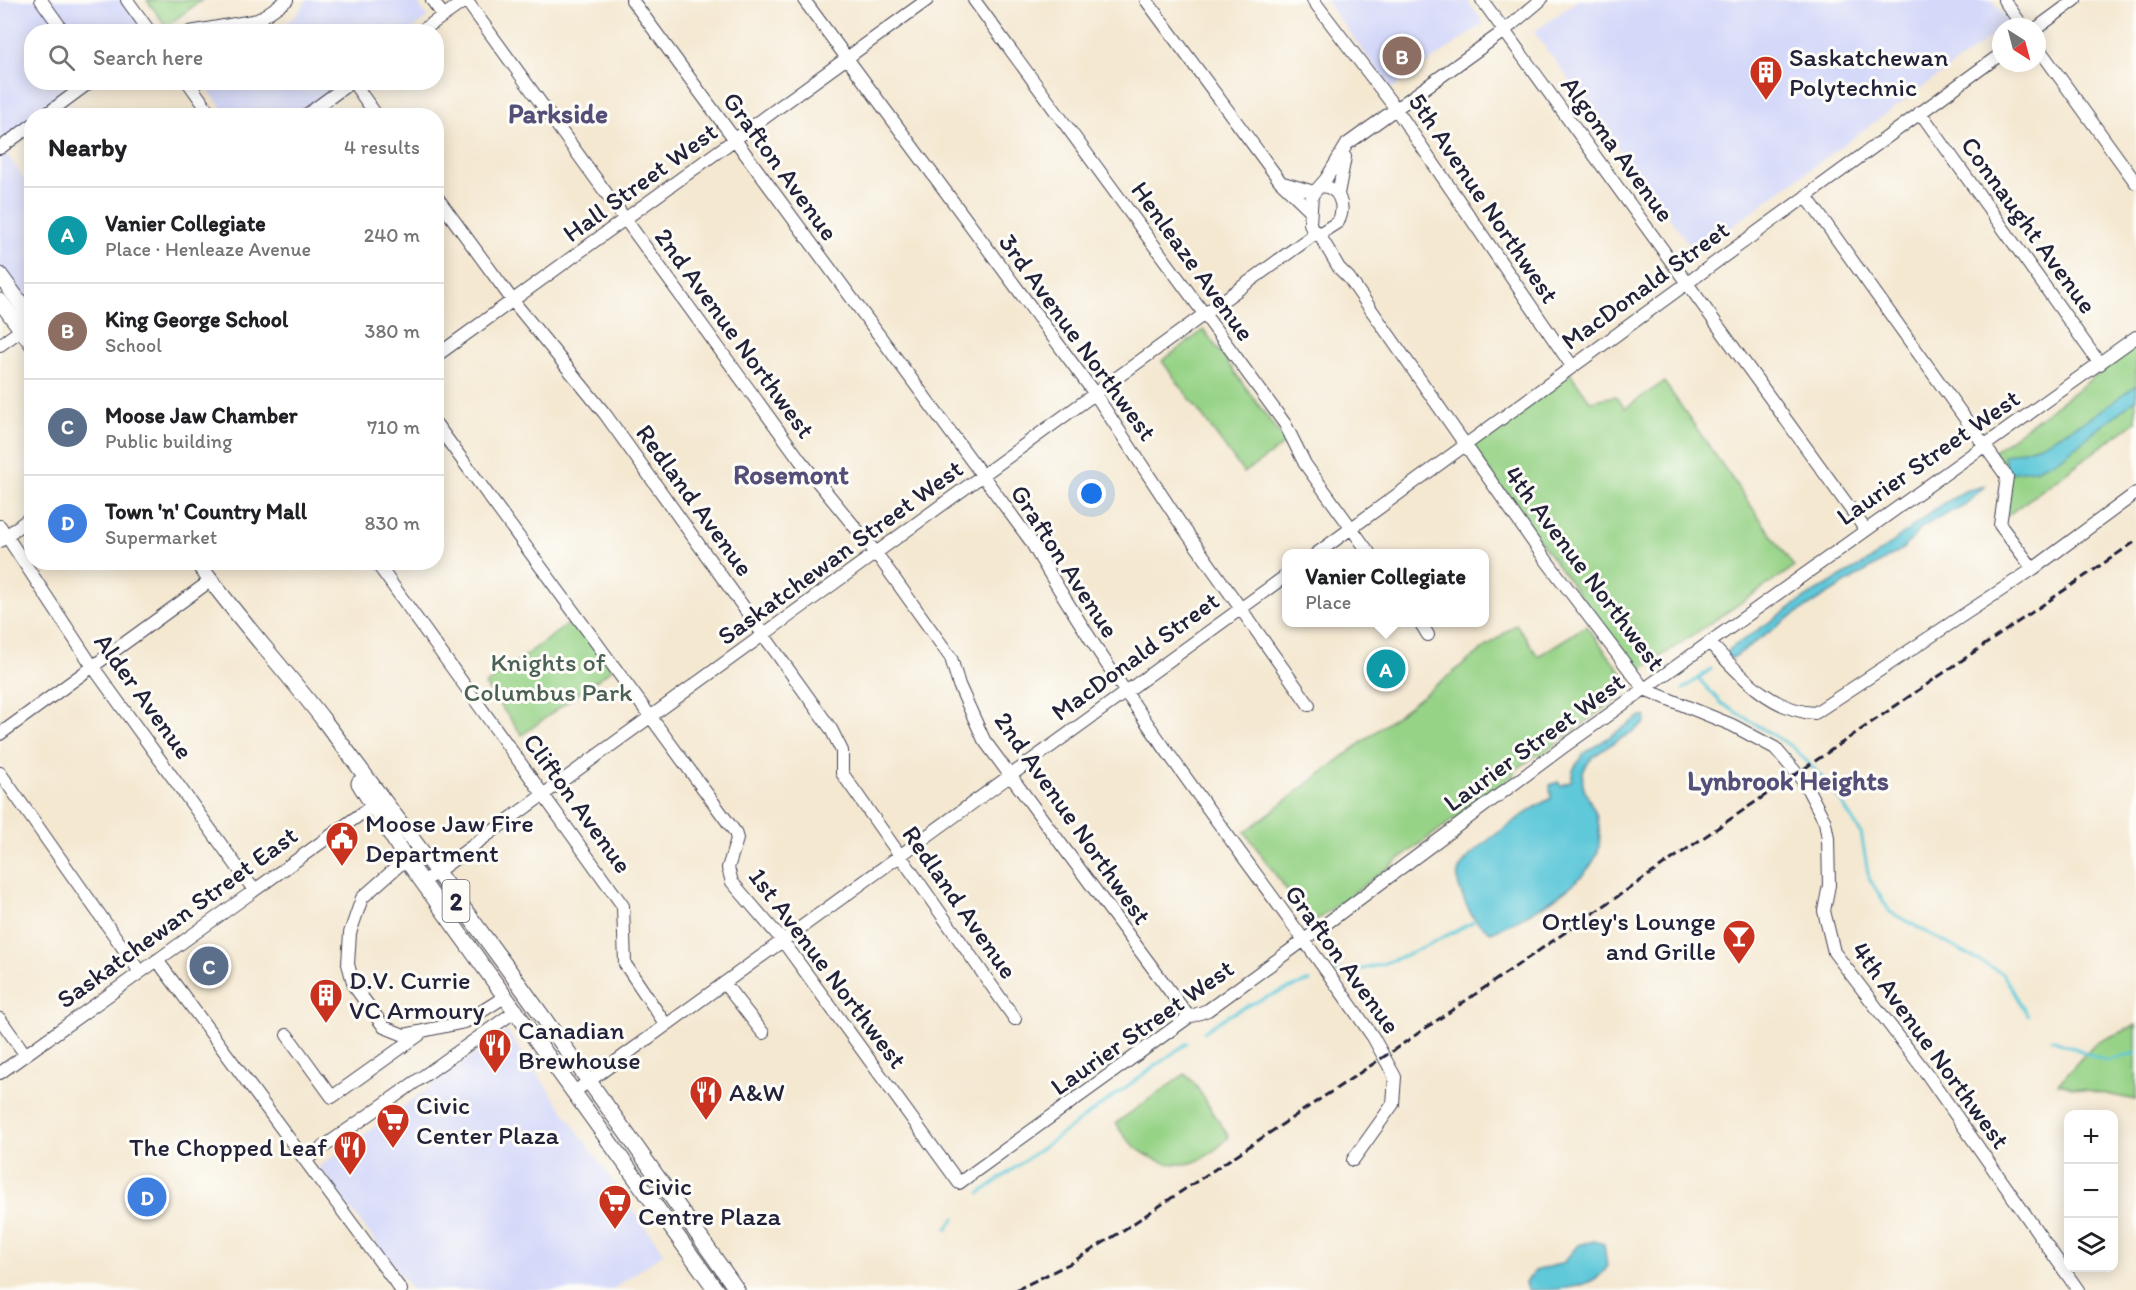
<!DOCTYPE html>
<html lang="en">
<head>
<meta charset="utf-8">
<style>
  body { margin:0; font-family:Itim,sans-serif; background:#f6f6f6; color:#202124 }
  .controls { position:absolute; right:18px; bottom:18px; display:grid; overflow:hidden; border-radius:12px; box-shadow:0 3px 15px #0003 }
  .controls button { width:54px; height:54px; display:grid; place-items:center; padding:0; border:0; border-bottom:2px solid #e0e0e0; background:#fff; color:#202124; font:30px sans-serif }
  .compass { position:absolute; left:1992px; top:18px; width:54px; height:54px; border-radius:50%; background:#fff; box-shadow:0 3px 15px #0003; rotate:144deg }
  .you { position:absolute; left:1092px; top:494px; width:21px; height:21px; margin:-15px; border:4px solid #fff; border-radius:50%; background:#1a73e8; box-shadow:0 0 0 9px #1a73e833 }
  .badge { display:grid; place-items:center; width:39px; height:39px; border-radius:50%; background:#2563eb; color:#fff; font-size:20px; font-weight:700 }
  .pin { position:absolute; translate:-50% -50%; border:3px solid #fff; box-shadow:0 2px 6px #0006 }
  .popup { position:absolute; left:1282px; top:549px; width:207px; height:78px; box-sizing:border-box; display:grid; place-content:center; border-radius:12px; background:#fff; filter:drop-shadow(0 2px 4px #0005); font-size:20px; white-space:nowrap; color:#757577 }
  .popup b { font-size:22px; color:#202124 }
  .popup::after { content:''; position:absolute; left:50%; top:100%; margin-left:-12px; border:12px solid transparent; border-top-color:#fff }
  .list { margin:0; padding:0; list-style:none }
  h2 { display:flex; justify-content:space-between; align-items:center; height:78px; margin:0; padding:0 24px; font-size:26px }
  h2 small { font-size:20px; font-weight:400; color:#757577 }
  .list li { display:grid; grid-template-columns:39px 1fr auto; gap:18px; align-items:center; box-sizing:border-box; height:96px; padding:0 24px; border-top:2px solid #e0e0e0 }
  .list b { display:block; font-size:22px; white-space:nowrap }
  .list p { margin:0; font-size:20px; white-space:nowrap; color:#757577 }
  .list em { font-size:20px; font-style:normal; color:#757577 }
  .icon { flex:none; width:33px; height:33px; fill:none; stroke:currentColor; stroke-width:2; stroke-linecap:round; stroke-linejoin:round }
  .map { position:relative; flex:none; width:2136px; height:1290px; overflow:hidden }
  .search { position:absolute; background:#fff; box-shadow:0 3px 15px #0003; left:24px; top:24px; width:420px; height:66px; display:flex; align-items:center; gap:15px; box-sizing:border-box; padding:0 21px; border-radius:24px; color:#757577; font-size:22px }
  .panel { position:absolute; background:#fff; box-shadow:0 3px 15px #0003; left:24px; top:108px; width:420px; height:462px; border-radius:24px }
  .map>svg:first-child { display:block }
</style>
</head>
<body>
<div class="map">
<svg width="2136" height="1290" viewBox="0 0 2136 1290">
  <rect width="100%" height="100%" fill="#fdfcf7"/>
  <filter id="ink" filterUnits="userSpaceOnUse"><feTurbulence type="fractalNoise" baseFrequency=".0167" numOctaves="2"/><feDisplacementMap in="SourceGraphic" scale="12" xChannelSelector="R" yChannelSelector="G"/><feConvolveMatrix kernelMatrix="1 2 1 2 8 2 1 2 1" color-interpolation-filters="sRGB"/></filter>
  <filter id="wash" filterUnits="userSpaceOnUse"><feTurbulence type="fractalNoise" baseFrequency=".008" numOctaves="4" result="noise"/><feDisplacementMap in="SourceGraphic" scale="24" xChannelSelector="R" yChannelSelector="G"/><feGaussianBlur stdDeviation="1.35" result="paint"/><feColorMatrix in="noise" values="0 0 0 0 0 0 0 0 0 0 0 0 0 0 0 0 0 1.4 0 .05"/><feComposite in="paint" operator="in"/></filter>
  <g filter="url(#wash)">
    <rect width="100%" height="100%" fill="#f4e8d1"/>
    <path fill="#d4d8f9" d="M0 0H127L150 31 32 32V82L90 83 44 115 32 116 31 125 2 147 31 188V319L0 275Z
      M307 0H416L428 18 409 31H273L295 17Z
      M1325 0H1467L1484 23 1392 89Z
      M1578 0H1992L2010 24 2001 27V30L1695 253 1534 32Z
      M203 83H341L297 116 228 115Z
      M507 1031 664 1253 612 1290H412L319 1167Z"/>
    <path fill="#97d387" stroke="#5c7a61" stroke-width="1.5" d="M147 0H202L166 26Z
      M1204 330 1286 443 1244 473 1162 361Z
      M2136 346V421L1997 523 2003 479 1993 452Z
      M1570 373 1590 401 1615 396 1625 408 1664 382 1794 567 1636 673 1470 445Z
      M575 619 612 669 522 735 485 685Z
      M1516 624 1538 656 1586 626 1624 676 1620 696 1540 756 1538 754 1513 772 1514 775 1311 924 1245 832Z
      M2136 1025V1100L2058 1084 2094 1044Z
      M1185 1074 1194 1083 1229 1137C1218 1148 1201 1163 1185 1164 1157 1167 1128 1147 1116 1123Z"/>
    <path fill="#5ec8d9" stroke="#40758a" stroke-width="1.5" d="M2136 385V399L2061 458 2037 469 2008 473 2004 456 2043 444 2092 417Z
      M1985 486 1966 504 1922 527 1904 548 1789 618 1734 657 1730 659 1726 654 1731 648 1808 596 1872 559 1936 508 1965 491Z
      M1641 716 1646 717 1645 723C1630 736 1590 751 1584 770 1578 789 1592 800 1597 817 1600 827 1601 843 1597 854 1584 887 1522 919 1491 932 1476 923 1472 918 1465 902 1461 892 1455 881 1459 870 1467 851 1531 809 1551 798L1550 785 1558 782 1561 786 1571 781 1573 770 1583 754Z
      M1594 1241 1604 1244 1607 1267C1593 1290 1555 1290 1527 1290L1525 1283 1535 1271 1563 1263 1578 1245Z"/>
    <g fill="none" stroke-linecap="round" stroke-linejoin="round">
      <path stroke="#5ec8d9" stroke-width="3" d="M1698 678 1721 703 1794 748 1832 788 1861 833 1869 878 1890 912 2003 974 2028 1016
        M1683 689 1711 669
        M1334 971C1377 975 1435 941 1473 922
        M1204 1032C1235 1008 1273 994 1310 981
        M2052 1039 2106 1061 2136 1053
        M980 1193 1187 1043
        M947 1229 955 1218"/>
    </g>
  </g>
  <g filter="url(#ink)">
    <g fill="none" stroke-linecap="round" stroke-linejoin="round">
      <defs>
        <path id="minor" d="M41 0 64 32
          M127 0 150 32
          M432 0 443 15
          M466 0 800 460 876 553 951 658 959 685 984 740 1189 1017
          M632 0 1030 540C1130 715 1258 871 1373 1037L1395 1077 1393 1104 1353 1160
          M804 0 1095 394 1180 523 1309 705
          M974 0 1285 424 1305 464 1370 554
          M1146 0 1280 181 1309 209
          M1313 0 1396 109 1572 366
          M1482 0 1865 529
          M2004 0 2023 27
          M2037 28 2075 0
          M190 32 258 20 287 0
          M420 32 466 0
          M2037 46 2136 183
          M188 82 212 116
          M353 82 377 116
          M1920 112 2100 364
          M44 116 90 82
          M305 116 351 82
          M0 148 32 125
          M1283 183 1314 192
          M1320 186C1340 186 1346 207 1338 222L1319 234 1312 229 1310 223 1312 195 1326 179 1347 144 1504 31 1541 0
          M1338 194 1345 157
          M436 196 513 301 605 414 831 729 842 751V773L1015 1019
          M1806 196 2007 477 2000 525 2033 569
          M1319 234 1339 268 1349 278 1543 556 1644 689 1732 725 1775 748 1804 782 1825 822 1828 838 1829 885 1824 911 1834 952 1927 1074 2078 1290
          M0 345 28 325
          M436 356 927 0
          M436 424 735 832 737 839 728 868 732 882 782 940 959 1183 1189 1017 1208 1010 1303 941 1562 748 2136 337
          M0 526 93 667 254 890
          M0 541 32 516
          M1316 554 2001 54
          M376 562 623 906 625 964 666 1025
          M1420 622 1428 635
          M1710 643C1739 674 1771 711 1815 713L2033 569 2136 493
          M0 734 210 581
          M0 773 140 972
          M406 859 362 898 350 933 348 964 354 986 384 1027 404 1035 465 1022 506 996
          M423 882 1316 233
          M157 960 401 1290
          M724 983 763 1033
          M0 1019 25 1054
          M287 1035 332 1097 419 1035
          M0 1073 379 801
          M574 1092 1287 575
          M305 1160 517 1010"/>
        <path id="major" d="M0 275 32 319
          M0 301 32 344
          M197 562C237 618 284 668 325 722 466 909 603 1098 737 1290
          M359 783 406 859 716 1290"/>
      </defs>
      <use href="#minor" stroke="#424052" stroke-width="14"/>
      <use href="#major" stroke="#424052" stroke-width="17"/>
      <use href="#minor" stroke="#fff" stroke-width="12"/>
      <use href="#major" stroke="#fff" stroke-width="15"/>
      <path stroke="#22223b" stroke-width="3" stroke-dasharray="9 4.5" stroke-linecap="butt" d="M1016 1290 1069 1264 1119 1233 1385 1056 2136 541"/>
    </g>
  </g>
  <defs>
    <symbol id="building-pin" viewBox="-11 -11 22 30"><path d="M0 17L-7.5 6A9.5 9.5 0 1 1 7.5 6Z" fill="#c8321e" stroke="#fdfcf7"/><path d="M-4-6H4V6H1V3H-1V6H-4ZM-2.5-4.3h1.7v1.8h-1.7ZM.8-4.3h1.7v1.8H.8ZM-2.5-1h1.7V.8h-1.7ZM.8-1h1.7V.8H.8Z" fill="#fff"/></symbol>
    <symbol id="civic-pin" viewBox="-11 -11 22 30"><path d="M0 17L-7.5 6A9.5 9.5 0 1 1 7.5 6Z" fill="#c8321e" stroke="#fdfcf7"/><path d="M-.6-6.5H3V-4.5H.6V-3L4-1V1h2V6H-6V1h2V-1L-.6-3ZM-1.2 2.5V6h2.4V2.5Z" fill="#fff"/></symbol>
    <symbol id="bar-pin" viewBox="-11 -11 22 30"><path d="M0 17L-7.5 6A9.5 9.5 0 1 1 7.5 6Z" fill="#c8321e" stroke="#fdfcf7"/><path d="M-6-5H6L.8 .8V4.5H3.5V6h-7V4.5H-.8V.8Z" fill="#fff"/></symbol>
    <symbol id="restaurant-pin" viewBox="-11 -11 22 30"><path d="M0 17L-7.5 6A9.5 9.5 0 1 1 7.5 6Z" fill="#c8321e" stroke="#fdfcf7"/><path d="M-5-6h1v4h1v-4h1v4h1v-4h1v5L-1.5 .5V6h-2V.5L-5-1ZM5-6V6H3V1.5H1.5Q1.5-4 5-6Z" fill="#fff"/></symbol>
    <symbol id="supermarket-pin" viewBox="-11 -11 22 30"><path d="M0 17L-7.5 6A9.5 9.5 0 1 1 7.5 6Z" fill="#c8321e" stroke="#fdfcf7"/><path d="M-6-5.5h2.5l.6 2H6L4.5 2H-2.5L-4.4-4H-6ZM-1.5 3.2a1.3 1.3 0 1 0 .1 0ZM3 3.2a1.3 1.3 0 1 0 .1 0Z" fill="#fff"/></symbol>
  </defs>
  <g fill-rule="evenodd">
    <use href="#building-pin" x="1747" y="53" width="38" height="52"/>
    <use href="#civic-pin" x="323" y="819" width="38" height="52"/>
    <use href="#bar-pin" x="1720" y="917" width="38" height="52"/>
    <use href="#building-pin" x="307" y="976" width="38" height="52"/>
    <use href="#restaurant-pin" x="476" y="1026" width="38" height="52"/>
    <use href="#restaurant-pin" x="687" y="1073" width="38" height="52"/>
    <use href="#supermarket-pin" x="374" y="1101" width="38" height="52"/>
    <use href="#restaurant-pin" x="331" y="1128" width="38" height="52"/>
    <use href="#supermarket-pin" x="596" y="1182" width="38" height="52"/>
  </g>
  <g text-anchor="middle" dominant-baseline="central" stroke-width="6" stroke-linejoin="round" paint-order="stroke">
    <rect fill="#fdfcf7" stroke="#646373" stroke-width="1.5" x="442.5" y="880" width="27" height="42" rx="4.5"/>
    <g font-size="24" font-weight="bold" fill="#22223b">
      <text x="456" y="901">2</text>
    </g>
    <g font-size="26" fill="#22223b" stroke="#fdfcf7" text-anchor="start">
      <text x="1789" y="57">Saskatchewan<tspan x="1789" dy="30">Polytechnic</tspan></text>
      <text x="365" y="823">Moose Jaw Fire<tspan x="365" dy="30">Department</tspan></text>
      <text x="1716" y="921" text-anchor="end">Ortley's Lounge<tspan x="1716" dy="30">and Grille</tspan></text>
      <text x="349" y="980">D.V. Currie<tspan x="349" dy="30">VC Armoury</tspan></text>
      <text x="518" y="1030">Canadian<tspan x="518" dy="30">Brewhouse</tspan></text>
      <text x="729" y="1092">A&amp;W</text>
      <text x="416" y="1105">Civic<tspan x="416" dy="30">Center Plaza</tspan></text>
      <text x="327" y="1147" text-anchor="end">The Chopped Leaf</text>
      <text x="638" y="1186">Civic<tspan x="638" dy="30">Centre Plaza</tspan></text>
    </g>
    <g font-size="26" fill="#22223b" stroke="#fdfcf7">
      <text transform="translate(1618 149) rotate(54)">Algoma Avenue</text>
      <text transform="translate(781 166) rotate(54)">Grafton Avenue</text>
      <text transform="translate(640 182) rotate(-36)">Hall Street West</text>
      <text transform="translate(1484 198) rotate(56)">5th Avenue Northwest</text>
      <text transform="translate(2029 225) rotate(54)">Connaught Avenue</text>
      <text transform="translate(1193 261) rotate(54)">Henleaze Avenue</text>
      <text transform="translate(1645 285) rotate(-36)">MacDonald Street</text>
      <text transform="translate(735 333) rotate(54)">2nd Avenue Northwest</text>
      <text transform="translate(1078 337) rotate(54)">3rd Avenue Northwest</text>
      <text transform="translate(1928 457) rotate(-35)">Laurier Street West</text>
      <text transform="translate(695 500) rotate(54)">Redland Avenue</text>
      <text transform="translate(840 552) rotate(-36)">Saskatchewan Street West</text>
      <text transform="translate(1065 561) rotate(57)">Grafton Avenue</text>
      <text transform="translate(1585 568) rotate(53)">4th Avenue Northwest</text>
      <text transform="translate(1135 656) rotate(-36)">MacDonald Street</text>
      <text transform="translate(144 696) rotate(54)">Alder Avenue</text>
      <text transform="translate(1534 742) rotate(-36)">Laurier Street West</text>
      <text transform="translate(578 803) rotate(54)">Clifton Avenue</text>
      <text transform="translate(1073 818) rotate(55)">2nd Avenue Northwest</text>
      <text transform="translate(960 902) rotate(55)">Redland Avenue</text>
      <text transform="translate(177 917) rotate(-36)">Saskatchewan Street East</text>
      <text transform="translate(1343 959) rotate(54)">Grafton Avenue</text>
      <text transform="translate(828 968) rotate(53)">1st Avenue Northwest</text>
      <text transform="translate(1142 1027) rotate(-35)">Laurier Street West</text>
      <text transform="translate(1931 1045) rotate(54)">4th Avenue Northwest</text>
    </g>
    <g font-size="26" fill="#4b6056" stroke="#fdfcf7">
      <text x="548" y="662">Knights of<tspan x="548" dy="30">Columbus Park</tspan></text>
    </g>
    <g font-size="27" font-weight="bold" fill="#534f78" stroke="#fdfcf7">
      <text x="558" y="113">Parkside</text>
      <text x="791" y="474">Rosemont</text>
      <text x="1788" y="780">Lynbrook Heights</text>
    </g>
  </g>
</svg>
<div class="controls">
<button>+</button>
<button>−</button>
<button><svg class="icon" aria-label="layers" viewBox="0 0 24 24"><path d="M12 4l9 5-9 5-9-5zM3 14l9 5 9-5"/></svg></button>
</div>
<svg class="compass" viewBox="-18 -18 36 36"><path d="M0-13l5 13h-10z" fill="#e53935"/><path d="M0 13l5-13h-10z" fill="#757577"/></svg>
<div class="you"></div>
<div class="pin badge" style="left:1386px;top:669px;background:#0f9aa8">A</div>
<div class="popup"><b>Vanier Collegiate</b>Place</div>
<div class="pin badge" style="left:1402px;top:56px;background:#8d6e63">B</div>
<div class="pin badge" style="left:209px;top:966px;background:#5c6f8a">C</div>
<div class="pin badge" style="left:147px;top:1197px;background:#3f7fe0">D</div>
<div class="search"><svg class="icon" aria-label="search" viewBox="0 0 24 24"><circle cx="10" cy="10" r="6"/><path d="M15 15l6 6"/></svg>Search here</div>
<section class="panel">
<h2>Nearby<small>4 results</small></h2>
<ul class="list">
<li><span class="badge" style="background:#0f9aa8">A</span><div><b>Vanier Collegiate</b><p>Place · Henleaze Avenue</p></div><em>240 m</em></li>
<li><span class="badge" style="background:#8d6e63">B</span><div><b>King George School</b><p>School</p></div><em>380 m</em></li>
<li><span class="badge" style="background:#5c6f8a">C</span><div><b>Moose Jaw Chamber</b><p>Public building</p></div><em>710 m</em></li>
<li><span class="badge" style="background:#3f7fe0">D</span><div><b>Town 'n' Country Mall</b><p>Supermarket</p></div><em>830 m</em></li>
</ul>
</section>
</div>
</body>
</html>
